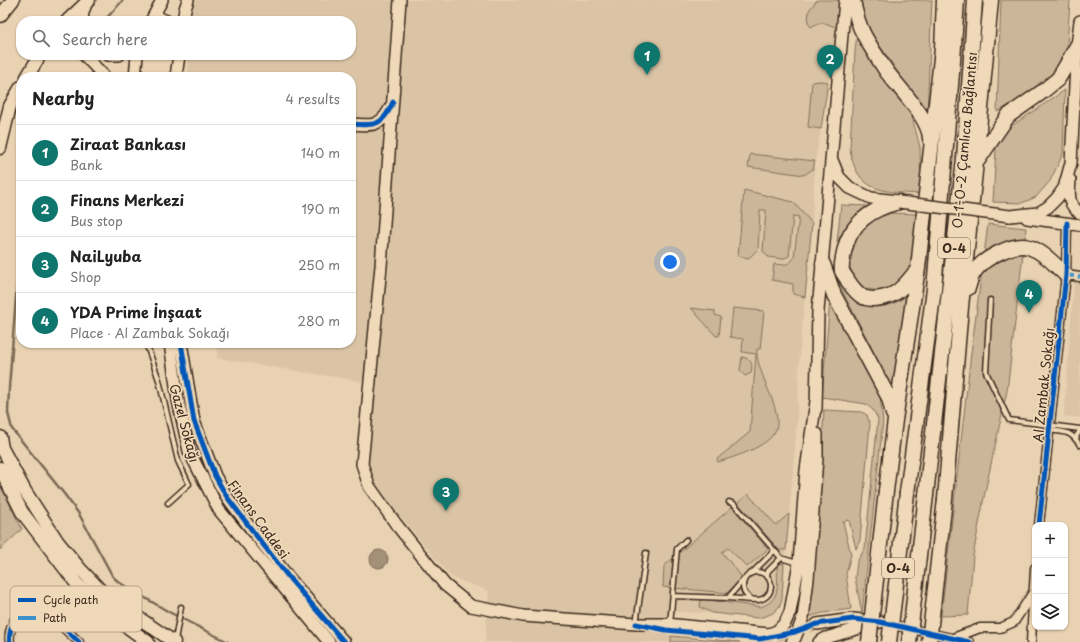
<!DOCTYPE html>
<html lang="en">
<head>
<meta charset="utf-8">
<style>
  body { margin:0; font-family:"Playpen Sans",sans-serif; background:#f2f2f2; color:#222 }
  .controls { position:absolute; right:12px; bottom:12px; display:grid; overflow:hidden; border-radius:8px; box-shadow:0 1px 3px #0004 }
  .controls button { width:36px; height:36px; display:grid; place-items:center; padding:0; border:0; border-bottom:1px solid #e0e0e0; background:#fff; color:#222; font:20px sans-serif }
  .you { position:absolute; left:670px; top:262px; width:14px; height:14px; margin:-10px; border:3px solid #fff; border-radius:50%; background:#1a73e8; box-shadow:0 0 0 6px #1a73e833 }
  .badge { display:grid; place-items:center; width:26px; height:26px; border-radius:50%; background:#0f766e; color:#fff; font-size:13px; font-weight:700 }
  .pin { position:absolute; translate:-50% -33px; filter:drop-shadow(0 1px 2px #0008) }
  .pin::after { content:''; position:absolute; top:21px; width:14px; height:12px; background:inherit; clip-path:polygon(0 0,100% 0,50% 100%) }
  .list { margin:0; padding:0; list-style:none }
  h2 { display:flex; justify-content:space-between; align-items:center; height:52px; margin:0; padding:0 16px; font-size:17px }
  h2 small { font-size:13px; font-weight:400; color:#767676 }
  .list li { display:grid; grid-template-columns:26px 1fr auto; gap:12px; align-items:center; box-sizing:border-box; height:56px; padding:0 16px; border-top:1px solid #e0e0e0 }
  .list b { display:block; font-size:15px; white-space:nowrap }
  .list p { margin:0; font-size:13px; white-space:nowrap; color:#767676 }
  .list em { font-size:13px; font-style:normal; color:#767676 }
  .icon { flex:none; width:22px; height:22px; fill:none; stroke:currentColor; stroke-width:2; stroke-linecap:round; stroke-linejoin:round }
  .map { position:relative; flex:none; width:1080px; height:642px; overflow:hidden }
  .search { position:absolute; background:#fff; box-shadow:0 1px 3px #0004; left:16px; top:16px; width:340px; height:44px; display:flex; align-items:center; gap:10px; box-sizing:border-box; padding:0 14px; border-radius:16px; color:#767676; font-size:15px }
  .panel { position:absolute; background:#fff; box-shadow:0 1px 3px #0004; left:16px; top:72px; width:340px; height:276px; border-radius:16px }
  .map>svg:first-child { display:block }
</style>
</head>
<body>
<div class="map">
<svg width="1080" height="642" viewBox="0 0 1080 642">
  <rect width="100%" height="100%" fill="#e9d2b2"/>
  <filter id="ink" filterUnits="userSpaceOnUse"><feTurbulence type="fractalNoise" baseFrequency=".025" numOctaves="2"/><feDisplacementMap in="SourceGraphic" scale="8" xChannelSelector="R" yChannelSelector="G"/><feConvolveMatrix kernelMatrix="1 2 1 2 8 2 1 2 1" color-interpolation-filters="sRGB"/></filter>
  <g filter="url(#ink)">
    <path fill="#dac4a5" d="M191 0H839L837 28 821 129 815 161 812 223 800 351 797 422 782 599 779 607 773 613 766 616 758 618 712 613 673 612 671 642H485L489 591 451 577 376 487 366 468 372 383 217 358 218 343H351V77H189L188 55H351V21H187Z
      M1074 282H1080V418L1064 416Z"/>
    <path fill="#ccb699" stroke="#84705c" d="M817 0H839L837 28C826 23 822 20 811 27L808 23 809 10Z
      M861 0H932L927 114 866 26 860 8Z
      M1001 0H1070L1067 46 1059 71 1032 92 997 112Z
      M857 34 895 88 912 117 920 147 921 194C885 192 855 193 850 148L855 51Z
      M820 81 828 82 821 129 808 127 812 82Z
      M1065 90 1063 154 1050 181 1036 197 1022 203 993 202 996 148 1007 129Z
      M750 154 815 161 813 169 804 175 748 167Z
      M744 190 793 202 812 223 805 297 793 294V284L772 280 774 264C783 265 790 266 794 257L799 217 793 216 789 256 782 259 768 257 763 251 766 210H760L758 249 749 258 738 256Z
      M841 205 868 206C854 217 846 225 837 242Z
      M888 213 917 214 912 262 907 276 895 286 883 291 866 289 854 279 849 265 851 247 862 229 873 219Z
      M988 224 1026 228 1007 391 985 492 973 556 968 615 941 616 971 353Z
      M838 282C861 307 878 316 908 295L893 390Z
      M830 299 880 396 883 421 862 613 855 578 857 562 865 548 878 419 873 410 866 404 822 397Z
      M691 308 715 311V315L721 317 719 336H716Z
      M733 308 764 311 760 349H757C756 359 761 370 764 379 769 393 778 409 777 424 777 445 734 457 718 462L717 459 750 432 756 354 742 352 743 339 730 337Z
      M742 357C752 359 753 364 751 373L745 376 740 371Z
      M824 410 862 412 867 415 870 424 860 540 856 549 849 520 843 522 851 554 846 574 851 609 823 613 807 617 819 488Z
      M0 485 22 529 0 550Z
      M748 494 776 525 789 514 786 550H779L738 503Z
      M732 507 768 549 747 567 728 548 722 552 741 576V579L727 593 663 587 664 566Z
      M784 563 782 599 779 607 773 613 766 616 758 618 712 613 700 607 701 599 761 607C782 599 777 584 777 565Z
      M671 636 740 642H671Z"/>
    <path fill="#a48f77" stroke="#7a6753" d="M370 559a9 9 0 1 1 18 0a9 9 0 1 1-18 0Z"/>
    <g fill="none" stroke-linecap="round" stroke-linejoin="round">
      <path stroke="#7a6753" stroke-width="2.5" d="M104 21 123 0
        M21 232 9 388 8 413 12 429 65 495 79 514 113 577 120 583 169 612 228 642"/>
      <path stroke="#c6b094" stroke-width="11" stroke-dasharray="11 5.5" stroke-linecap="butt" d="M760 639 795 632 817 624"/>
      <defs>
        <path id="lane" d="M990 300 986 372 1009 420 1080 429
          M146 343 159 380 178 461 189 484 168 503
          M1050 430C1066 433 1070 430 1080 445
          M1076 440 1077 435 1080 431
          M729 502 734 504 781 558 797 563
          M743 586a14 14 0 1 1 28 0a14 14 0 1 1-28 0Z
          M753 572 774 551
          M767 575 768 571 781 558
          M744 579 728 598 752 600
          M673 596 728 598
          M636 624 646 553
          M670 624 677 549 686 540
          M175 640 181 607"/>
        <path id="street" d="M1066 275 1080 277
          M1039 525 1066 275 1067 223
          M889 624 969 642
          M953 638 980 628H1000L1014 622 1034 591
          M10 642C7 629 20 610 28 600L39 605 79 642
          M1031 642 1035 568"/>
        <path id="secondary" d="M400 0 381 266 362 464 369 486 396 524 445 585 471 606 523 616 636 624H666L769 634 777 631 785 623 790 612 799 563 806 470 816 401
          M82 21 83 12 87 1
          M151 21 162 0
          M155 21 159 18 167 21
          M183 21 185 9 188 0
          M84 55 105 77
          M108 55H119
          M135 77 137 55
          M176 77 179 55
          M351 124C371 126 382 127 391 106
          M832 160 839 177 850 188 871 198 898 201
          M1070 180C1069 194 1067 204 1080 213
          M1010 216 1038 213 1048 207 1057 198 1064 188 1071 163 1077 46 1080 21
          M1027 218 1080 225
          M170 343 178 400 189 451 219 510 329 642
          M181 343 194 421 215 476 227 497 258 538 290 579 344 642
          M816 409 818 311 845 0
          M817 624 853 619 874 621
          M792 642 795 638 803 618 808 579 817 458V434
          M819 642 826 638 880 622"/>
        <path id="primary" d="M0 16 13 0
          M67 21 89 0
          M27 77 40 55
          M0 148 10 106 21 87
          M0 437 2 448 25 491 58 542 81 570 105 595 174 642
          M0 468 22 512 76 583 108 613 148 642"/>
        <path id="highway" d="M853 0C855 12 858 24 864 35 871 48 879 60 887 72 899 88 930 119 930 139
          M978 160 1008 116 1042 92 1058 79 1067 64 1077 46
          M899 202C871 209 850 223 844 252 843 258 841 265 842 271 843 274 847 278 848 281 852 287 856 293 863 297 871 301 887 298 895 293 905 287 911 277 918 269
          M823 264 834 295 889 398 893 414
          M968 288C970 283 971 275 975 271 984 258 1014 242 1029 247 1044 252 1055 265 1066 275
          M886 491 895 420 918 268 942 49 944 0
          M907 493 934 289 953 61 957 0
          M926 495 964 158 975 0
          M945 499 961 307 976 162 991 0"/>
      </defs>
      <use href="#lane" stroke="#3b2a1e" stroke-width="7"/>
      <use href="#street" stroke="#3b2a1e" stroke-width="11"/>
      <use href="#secondary" stroke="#3b2a1e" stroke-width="14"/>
      <use href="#primary" stroke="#3b2a1e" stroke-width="15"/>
      <use href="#highway" stroke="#3b2a1e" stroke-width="17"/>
      <use href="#lane" stroke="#f0d9b8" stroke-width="4"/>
      <use href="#street" stroke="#f0d9b8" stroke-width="8"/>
      <use href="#secondary" stroke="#f0d9b8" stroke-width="11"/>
      <use href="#primary" stroke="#f0d9b8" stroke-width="12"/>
      <use href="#highway" stroke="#f0d9b8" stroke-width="14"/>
      <defs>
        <path id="secondary-bridge" d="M899 202 1010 216"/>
        <path id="highway-bridge" d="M869 642 886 491
          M889 642 907 493
          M909 642 926 495
          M929 642 945 499"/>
      </defs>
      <use href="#secondary-bridge" stroke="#3b2a1e" stroke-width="14" stroke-linecap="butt"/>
      <use href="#highway-bridge" stroke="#3b2a1e" stroke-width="17" stroke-linecap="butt"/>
      <use href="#secondary-bridge" stroke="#f0d9b8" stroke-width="11"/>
      <use href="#highway-bridge" stroke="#f0d9b8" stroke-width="14"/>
      <path stroke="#3e90ca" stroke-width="4" stroke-dasharray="8 4" stroke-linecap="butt" d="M1066 275 1080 277"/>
      <defs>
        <path id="cycleway" d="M351 124C375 126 383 126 393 102
          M181 343 194 421 215 476 227 497 258 538 290 579 344 642
          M1039 525 1066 275 1067 223
          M636 624 666 630 760 639 795 632 817 624 853 619 880 622 969 642
          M10 642C7 629 20 610 28 600L39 605 79 642"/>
      </defs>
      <use href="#cycleway" stroke="#f0d9b8" stroke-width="8"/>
      <use href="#cycleway" stroke="#0057b8" stroke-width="5"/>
    </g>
  </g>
  <g text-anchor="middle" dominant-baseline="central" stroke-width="3.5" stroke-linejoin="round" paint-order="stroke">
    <g fill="#f0d9b8" stroke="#715e4c" stroke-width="1">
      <rect x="938" y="238" width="32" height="20" rx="3"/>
      <rect x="882" y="558" width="32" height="20" rx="3"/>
    </g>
    <g font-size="12" font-weight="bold" fill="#3b2a1e">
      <text x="954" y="248">O-4</text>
      <text x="898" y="568">O-4</text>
    </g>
    <g font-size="13" fill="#3b2a1e" stroke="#f0d9b8">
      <text transform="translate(964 140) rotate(-85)">O-1-O-2 Çamlıca Bağlantısı</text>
      <text transform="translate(1043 385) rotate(-84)">Al Zambak Sokağı</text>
      <text transform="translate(185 423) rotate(75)">Gazel Sokağı</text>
      <text transform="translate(259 519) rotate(54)">Finans Caddesi</text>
    </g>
  </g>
  <rect x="10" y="586" width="132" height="46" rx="6" fill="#f0d9b8" stroke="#baa48a" stroke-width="1"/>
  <rect x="18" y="598" width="18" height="4" fill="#0057b8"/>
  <rect x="18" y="616" width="18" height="4" fill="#3e90ca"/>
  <g font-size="11" fill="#3b2a1e">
    <text x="43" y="604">Cycle path</text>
    <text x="43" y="622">Path</text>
  </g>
</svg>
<div class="controls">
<button>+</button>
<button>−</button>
<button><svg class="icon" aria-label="layers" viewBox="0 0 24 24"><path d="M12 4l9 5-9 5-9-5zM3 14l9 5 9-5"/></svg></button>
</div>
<div class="you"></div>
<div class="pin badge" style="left:647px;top:75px">1</div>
<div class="pin badge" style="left:830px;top:78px">2</div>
<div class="pin badge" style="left:446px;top:511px">3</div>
<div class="pin badge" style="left:1029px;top:313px">4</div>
<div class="search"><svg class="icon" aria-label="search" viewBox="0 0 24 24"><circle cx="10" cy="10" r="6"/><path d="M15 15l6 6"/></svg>Search here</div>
<section class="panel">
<h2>Nearby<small>4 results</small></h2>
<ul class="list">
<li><span class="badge">1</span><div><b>Ziraat Bankası</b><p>Bank</p></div><em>140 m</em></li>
<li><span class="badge">2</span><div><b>Finans Merkezi</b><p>Bus stop</p></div><em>190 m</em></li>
<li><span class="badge">3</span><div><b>NaiLyuba</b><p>Shop</p></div><em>250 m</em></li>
<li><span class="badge">4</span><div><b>YDA Prime İnşaat</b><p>Place · Al Zambak Sokağı</p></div><em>280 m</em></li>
</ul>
</section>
</div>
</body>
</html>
